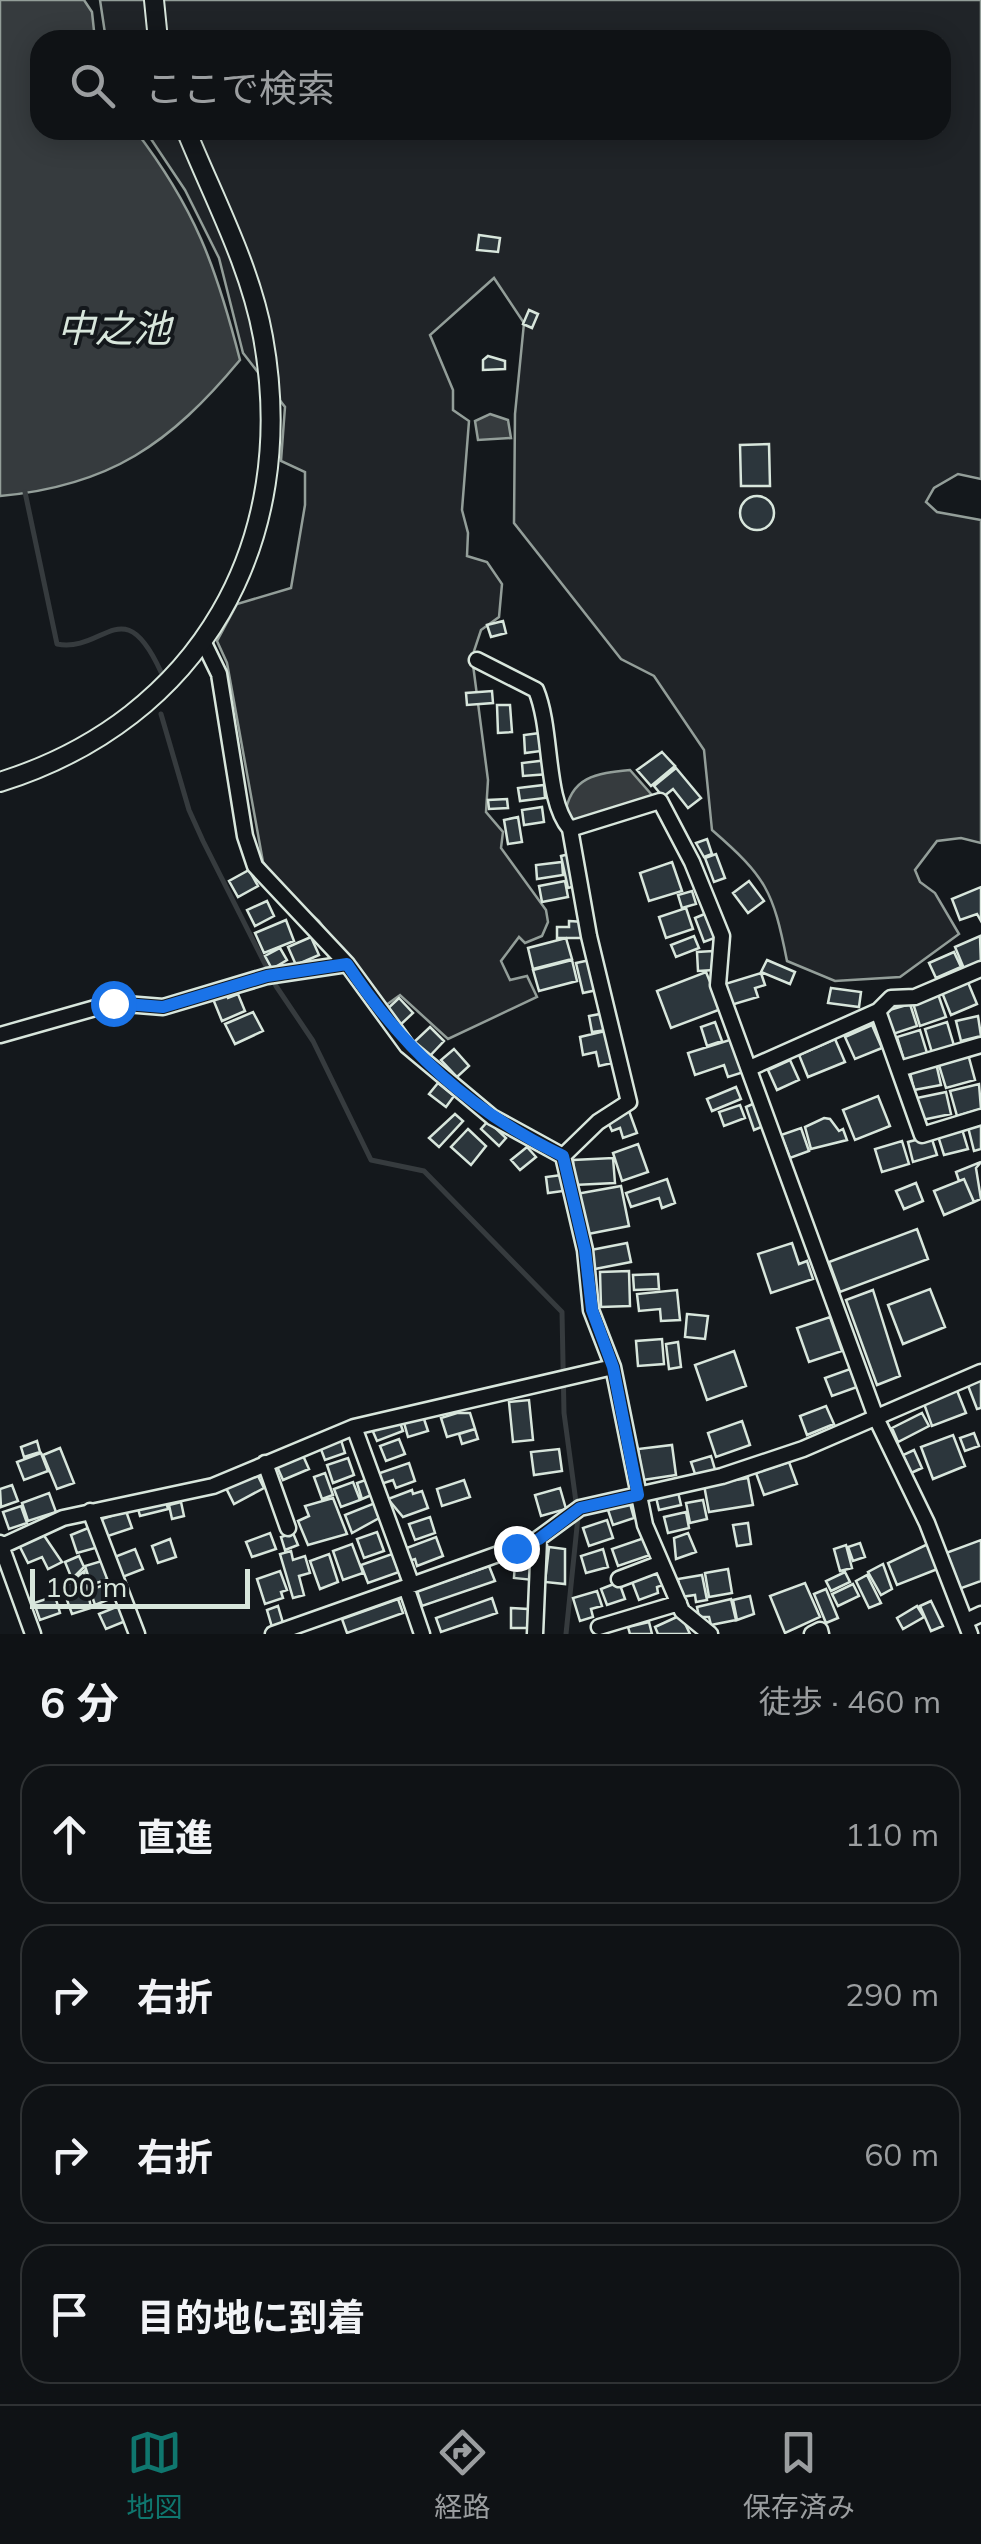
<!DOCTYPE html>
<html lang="ja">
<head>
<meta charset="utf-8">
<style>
  body { margin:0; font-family:Mulish,"Noto Sans JP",sans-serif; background:#181b1e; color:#f1f3f6 }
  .scale { position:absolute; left:30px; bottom:25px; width:220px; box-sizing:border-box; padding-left:10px; border:5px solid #d8e6dc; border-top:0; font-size:28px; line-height:35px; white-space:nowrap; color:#d8e6dc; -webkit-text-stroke:8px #14181c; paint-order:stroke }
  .stop { position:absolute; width:30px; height:30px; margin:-22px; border:8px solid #1a73e8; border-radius:50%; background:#fff }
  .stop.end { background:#1a73e8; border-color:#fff; box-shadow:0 2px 10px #0008 }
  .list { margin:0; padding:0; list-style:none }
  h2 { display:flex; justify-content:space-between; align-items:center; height:130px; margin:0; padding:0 40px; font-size:42px }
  h2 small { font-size:32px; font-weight:400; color:#9b9ea0 }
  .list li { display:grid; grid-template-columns:65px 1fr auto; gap:30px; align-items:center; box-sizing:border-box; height:140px; margin:0 20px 20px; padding:0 20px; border:2px solid #2f3234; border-radius:30px }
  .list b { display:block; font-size:38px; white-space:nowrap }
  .list em { font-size:32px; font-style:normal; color:#9b9ea0 }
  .icon { flex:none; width:55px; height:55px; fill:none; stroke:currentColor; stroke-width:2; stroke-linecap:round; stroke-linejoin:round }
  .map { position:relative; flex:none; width:981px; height:1634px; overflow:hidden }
  .search { position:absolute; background:#0f1215; box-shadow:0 5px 25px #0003; left:30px; right:30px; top:30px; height:110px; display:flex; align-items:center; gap:25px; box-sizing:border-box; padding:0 35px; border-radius:30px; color:#9b9ea0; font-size:38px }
  .sheet { height:770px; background:#0f1215 }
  nav { display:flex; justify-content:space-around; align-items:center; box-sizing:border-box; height:140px; border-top:2px solid #2f3234; background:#0f1215; font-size:28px; color:#9b9ea0 }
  nav a { display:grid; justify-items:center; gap:5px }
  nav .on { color:#0f766e }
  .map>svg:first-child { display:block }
</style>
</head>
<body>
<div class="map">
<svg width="981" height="1634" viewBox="0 0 981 1634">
  <rect width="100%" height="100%" fill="#14181c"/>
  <path fill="#202428" stroke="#939e99" stroke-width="2.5" d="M100 0H981V479L958 474 934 488 926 502 937 512 981 520V843L961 838 937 841 915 870 920 882 935 893 959 934 900 977 835 981 787 961C773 890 766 877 712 830L704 750 654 676 621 659 514 523 515 414 524 323 494 278 430 335 453 390V410L469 421 462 510 468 533 467 556 487 562 502 584 499 617 481 630 472 657 488 780 486 812 503 832 501 848 546 910 548 922 542 936 525 943 519 937 501 961 510 980 527 976 537 997 448 1039 400 995 382 1008 319 921 282 889 263 862 227 663 217 641 237 604 291 588 305 505V472L281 461 285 407 243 353 219 258 185 190 145 130H941V40H106Z"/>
  <path fill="#363b3e" stroke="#939e99" stroke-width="2.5" d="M0 0H84L92 12 95 40H40V130H135C195 208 216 266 240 360 170 444 110 486 0 496Z
    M490 414 508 420 511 438 478 440 475 421Z
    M630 770 652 795 650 802 571 823 565 815C570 777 596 773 630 770Z"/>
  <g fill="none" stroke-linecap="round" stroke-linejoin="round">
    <path stroke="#363b3e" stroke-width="5" d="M25 492 57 644C105 653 123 589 161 672
      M161 714 189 810 203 841 276 986 313 1041 371 1160 424 1171 562 1312 564 1413 578 1517 566 1634"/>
  </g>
  <path fill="#2c363c" stroke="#d8e6dc" stroke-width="2.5" d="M479 235 500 238 498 252 477 250Z
    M529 310 538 314 532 328 523 324Z
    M488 356 505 361V369L483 370V360Z
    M769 444 770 486H741L740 445Z
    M740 513a17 17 0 1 1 34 0a17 17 0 1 1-34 0Z
    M503 621 506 633 491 637 487 625Z
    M492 691 493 703 467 705 466 693Z
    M497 705H510L512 732 498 733Z
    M540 733 541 751 525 753 524 735Z
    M662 752 675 766 651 786 637 770Z
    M548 760 549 774 523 776 522 763Z
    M676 768 701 798 688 808 673 789 663 797 654 786Z
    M544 785 545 798 520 801 518 788Z
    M507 799 508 808 489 809 488 800Z
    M542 807 544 822 524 825 522 810Z
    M518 817 522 842 508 844 504 820Z
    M707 839 712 854 704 857 696 843Z
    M574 853 580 885 568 888 561 856Z
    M716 854 725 878 714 882 705 858Z
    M562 862 563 875 537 879 536 865Z
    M672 862 682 891 649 901 640 873Z
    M249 870 258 886 238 897 229 881Z
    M565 881 568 897 542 902 539 886Z
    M749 881 764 901 748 913 733 893Z
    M981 887V921L977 914 960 920 952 899Z
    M692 891 696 904 682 908 678 895Z
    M267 901 274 916 255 926 247 910Z
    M686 908 693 929 666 938 659 917Z
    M707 913 717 937 704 942 695 918Z
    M286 920 294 941 264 953 255 933Z
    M569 921 584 922V938H557V927H569Z
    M694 936 699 948 676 957 671 945Z
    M980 936 981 965 965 971 955 947Z
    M311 937 319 955 296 965 288 947Z
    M566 938 572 959 533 969 528 948Z
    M280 948 287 960 272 969 265 956Z
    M713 951 714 970 698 971 697 952Z
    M954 952 961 967 936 978 929 963Z
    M572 960 577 981 539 991 533 970Z
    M590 960 597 990 583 993 576 963Z
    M767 960 795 972 790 984 761 972Z
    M706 972 721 1009 671 1028 657 991Z
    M761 973 765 985 755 988 758 997 731 1005 725 984Z
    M967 980 977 1004 951 1015 941 990Z
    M831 988 861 992 859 1007 828 1003Z
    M226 993 228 998 238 994 245 1011 222 1021 213 999Z
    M938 994 946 1017 920 1026 913 1003Z
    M399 998 413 1013 398 1027 384 1012Z
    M910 1004 917 1026 893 1034 886 1011Z
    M253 1012 263 1031 235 1044 225 1024Z
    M600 1014 607 1030 592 1032 589 1016Z
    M978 1016 981 1036 961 1041 956 1021Z
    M715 1022 722 1041 707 1046 701 1027Z
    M947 1022 955 1049 933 1056 925 1029Z
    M872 1025 882 1048 855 1059 845 1037Z
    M430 1027 444 1041 427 1059 412 1044Z
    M920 1030 927 1053 904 1060 897 1037Z
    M605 1031 612 1063 599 1066 596 1052 583 1055 580 1037Z
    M736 1038 747 1071 728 1077 724 1065 695 1075 688 1053Z
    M835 1039 845 1062 808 1077 799 1055Z
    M454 1049 469 1066 457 1077 441 1060Z
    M968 1054 975 1080 946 1088 938 1062Z
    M790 1060 799 1080 777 1090 768 1070Z
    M936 1063 941 1085 914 1090 909 1068Z
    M438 1083 454 1096 446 1107 429 1094Z
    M979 1084 981 1109 957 1116 950 1091Z
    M736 1087 741 1099 712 1111 707 1099Z
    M946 1092 951 1114 922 1120 917 1098Z
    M878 1096 890 1126 855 1140 843 1110Z
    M757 1102 766 1125 754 1130 746 1107Z
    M740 1105 745 1118 724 1126 719 1112Z
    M629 1111 637 1133 623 1138 620 1128 612 1131 607 1120Z
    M455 1114 463 1121 439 1147 429 1138Z
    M824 1118 830 1119 839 1131 843 1129 847 1140 811 1149 805 1127Z
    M488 1121 506 1138 499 1146 481 1129Z
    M981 1123V1149L974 1151 968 1127Z
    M801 1128 809 1151 790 1158 781 1135Z
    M468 1129 486 1146 471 1165 451 1147Z
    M962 1129 968 1149 944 1155 938 1136Z
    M931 1136 937 1155 913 1162 908 1142Z
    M902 1141 909 1164 882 1172 875 1149Z
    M638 1144 648 1172 622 1181 613 1153Z
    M527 1147 536 1157 520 1170 511 1160Z
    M613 1158 615 1183 574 1185 573 1160Z
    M981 1162 976 1168 981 1199 974 1202 964 1179 959 1181 956 1172Z
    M562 1175 563 1191 548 1193 546 1177Z
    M667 1179 675 1203 662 1208 659 1198 631 1207 626 1193Z
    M964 1179 974 1202 944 1215 934 1191Z
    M916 1183 923 1201 904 1209 896 1191Z
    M621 1186 629 1226 583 1235 576 1194Z
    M917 1229 928 1259 840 1292 829 1262Z
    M627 1243 631 1262 595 1269 591 1250Z
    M792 1243 799 1264 807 1261 813 1279 771 1293 758 1254Z
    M629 1271 630 1306 601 1307 600 1272Z
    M658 1274 659 1289 634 1290 633 1275Z
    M930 1289 945 1327 903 1344 888 1305Z
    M677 1290 680 1320 661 1321 660 1309 639 1311 637 1294Z
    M873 1290 900 1376 877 1385 846 1300Z
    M687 1314 708 1316 705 1339 685 1337Z
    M830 1317 842 1351 809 1362 797 1328Z
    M662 1339 664 1364 638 1366 636 1341Z
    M678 1342 681 1367 669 1369 666 1344Z
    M734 1351 746 1386 707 1400 695 1365Z
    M850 1369 857 1387 832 1396 825 1378Z
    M981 1378V1408L977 1409 967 1383Z
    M956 1388 966 1413 932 1426 923 1401Z
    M529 1400 533 1440 513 1442 509 1402Z
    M826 1406 834 1424 807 1435 800 1416Z
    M422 1413 428 1431 408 1437 403 1419Z
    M457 1413H470L475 1429 447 1437 441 1418Z
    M922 1413 929 1426 898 1442 892 1428Z
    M398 1417 403 1431 377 1441 371 1427Z
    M742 1421 750 1445 716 1457 708 1433Z
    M475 1429 478 1439 462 1444 459 1434Z
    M974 1433 979 1446 965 1451 960 1438Z
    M953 1435 965 1466 933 1479 921 1447Z
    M340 1437 345 1453 325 1460 319 1444Z
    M399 1439 405 1454 386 1461 380 1446Z
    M37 1441 40 1452 24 1457 21 1447Z
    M672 1445 676 1475 643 1480 638 1449Z
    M60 1448 74 1483 57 1489 43 1455Z
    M559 1449 562 1471 534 1475 531 1452Z
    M914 1450 922 1468 911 1473 903 1455Z
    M301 1451 309 1469 283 1480 275 1462Z
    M41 1453 48 1471 24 1480 17 1462Z
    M711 1456 716 1473 697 1480 691 1462Z
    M348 1458 354 1475 333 1483 327 1465Z
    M789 1462 797 1484 764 1495 756 1473Z
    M409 1463 415 1481 396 1488 393 1480 381 1484 377 1474Z
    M256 1472 264 1488 234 1504 226 1488Z
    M325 1473 333 1495 322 1499 314 1477Z
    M748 1478 753 1505 709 1512 704 1485Z
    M368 1479 374 1494 362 1499 357 1483Z
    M464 1480 470 1497 442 1506 437 1489Z
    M353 1482 360 1500 341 1507 334 1489Z
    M12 1485 18 1501 1 1507 0 1489Z
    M560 1488 566 1509 541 1516 535 1495Z
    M412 1490 413 1494 422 1491 428 1508 403 1517 388 1499Z
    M678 1492 681 1505 659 1510 656 1497Z
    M49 1493 56 1512 28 1521 22 1503Z
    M165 1498 168 1509 140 1516 137 1505Z
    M333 1498 347 1534 308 1545 298 1521 309 1516 305 1506Z
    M629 1500 634 1518 613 1525 607 1507Z
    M703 1500 707 1519 690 1523 686 1503Z
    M181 1502 184 1516 172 1519 169 1505Z
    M375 1503 381 1517 352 1533 345 1515Z
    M21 1506 27 1523 9 1529 3 1512Z
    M126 1511 132 1528 105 1537 99 1520Z
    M686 1512 689 1528 668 1533 664 1517Z
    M430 1517 435 1533 415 1540 409 1524Z
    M607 1520 613 1538 589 1546 583 1528Z
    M748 1523 751 1544 737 1546 733 1525Z
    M93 1526 99 1547 77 1553 71 1535Z
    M377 1532 384 1551 364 1558 357 1539Z
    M270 1533 276 1549 252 1557 246 1542Z
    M293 1533 298 1545 285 1550 281 1537Z
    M688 1533 696 1552 676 1559 674 1538Z
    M43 1534 62 1562 48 1569 42 1557 28 1563 19 1545Z
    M436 1537 443 1556 417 1566 415 1559 409 1561 404 1549Z
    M644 1538 650 1555 618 1566 612 1549Z
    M170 1539 176 1557 158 1563 152 1546Z
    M981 1540V1581L959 1589 946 1553Z
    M860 1543 865 1557 853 1561 848 1547Z
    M352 1544 363 1573 343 1580 333 1551Z
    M928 1544 940 1568 897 1585 888 1563Z
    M846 1545 852 1568 840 1571 834 1549Z
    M549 1547 565 1549V1584L545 1582Z
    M135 1549 143 1569 120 1578 112 1558Z
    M603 1549 608 1567 586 1573 581 1556Z
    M291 1551 293 1560 305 1556 310 1573 299 1576 304 1595 293 1598 280 1554Z
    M329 1554 338 1582 320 1589 310 1561Z
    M392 1554 399 1572 368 1583 361 1565Z
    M79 1556 84 1567 72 1579 65 1562Z
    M105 1560 111 1578 91 1585 85 1566Z
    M515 1561 535 1563 533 1580 514 1578Z
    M883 1564 892 1589 881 1595 868 1572Z
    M489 1566 495 1581 422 1606 417 1591Z
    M728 1569 732 1593 709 1597 705 1573Z
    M658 1570 663 1585 657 1587 658 1593 639 1600 631 1579Z
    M84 1571 91 1608 72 1614 63 1589Z
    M280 1571 287 1590 281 1592 283 1598 265 1604 257 1579Z
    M845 1572 850 1582 831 1591 826 1581Z
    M702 1575 707 1600 696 1602 695 1595 681 1597 678 1579Z
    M867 1575 881 1603 869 1608 856 1581Z
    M112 1582 117 1596 95 1605 90 1590Z
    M619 1582 625 1599 607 1605 601 1589Z
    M805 1583 820 1617 785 1633 770 1596Z
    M853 1584 859 1596 838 1606 832 1594Z
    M826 1589 838 1618 826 1623 814 1594Z
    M597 1591 602 1606 591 1609 593 1617 580 1621 573 1598Z
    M55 1596 60 1613 40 1620 34 1603Z
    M750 1596 754 1614 737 1620 733 1600Z
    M492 1598 497 1613 441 1632 436 1618Z
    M398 1599 403 1613 347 1633 342 1619Z
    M731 1599 736 1620 711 1625 709 1617H699L697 1607Z
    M931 1601 943 1626 931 1631 920 1606Z
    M121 1605 128 1620 106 1629 99 1614Z
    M278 1606 283 1623 272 1627 267 1610Z
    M917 1606 924 1617 903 1629 897 1618Z
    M511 1608 528 1609V1628H511Z
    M681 1615 690 1634H658L655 1627Z
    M649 1622 652 1634H630L628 1627Z"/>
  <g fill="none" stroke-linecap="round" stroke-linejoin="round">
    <defs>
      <path id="minor" d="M203 641 219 674 245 836 255 866 347 964 407 1046 492 1117 563 1156
        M477 660 536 690C553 731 544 798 570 829
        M878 1011 922 1135 981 1117
        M0 1035 113 1003 163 1007 267 976 347 964
        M750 1068 878 1011 891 998 915 997 981 969
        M899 1069 981 1045
        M563 1156 598 1122 629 1102 589 936 570 829 660 801 692 862 722 936 718 985 877 1420 927 1523 970 1634
        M563 1156 585 1250 591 1310 613 1367 645 1525 682 1611 710 1634
        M354 1427 411 1583
        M265 1463 288 1528
        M90 1511 137 1634
        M0 1543 33 1634
        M0 1547 63 1518 213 1486 354 1427 613 1367
        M619 1579 661 1563
        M406 1587 535 1541 580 1508 722 1476 803 1449 981 1372
        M966 1621 981 1614
        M599 1627 679 1603
        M273 1634 406 1587 422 1634
        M535 1634 539 1539
        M812 1634 820 1630 821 1634"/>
      <path id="tertiary" d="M154 0 158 40
        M0 782C201 719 300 541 263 337 250 265 213 197 186 130"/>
    </defs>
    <use href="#minor" stroke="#d8e6dc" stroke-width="19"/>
    <use href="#tertiary" stroke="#d8e6dc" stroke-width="22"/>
    <use href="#minor" stroke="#14181c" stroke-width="14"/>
    <use href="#tertiary" stroke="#14181c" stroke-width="18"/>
  </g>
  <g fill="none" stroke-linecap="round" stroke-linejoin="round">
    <path stroke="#1a73e8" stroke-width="12" d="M113 1003 163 1007 267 976 347 964C403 1049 471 1112 563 1156L585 1250 592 1310 613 1367 638 1495 580 1508 539 1539 516 1548"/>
  </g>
  <g text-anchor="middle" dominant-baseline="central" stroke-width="8" stroke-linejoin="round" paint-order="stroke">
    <g font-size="38" font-style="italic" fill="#d8e6dc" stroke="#14181c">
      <text x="114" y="328">中之池</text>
    </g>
  </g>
</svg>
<div class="scale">100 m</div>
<div class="stop" style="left:113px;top:1003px"></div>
<div class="stop end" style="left:516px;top:1548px"></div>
<div class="search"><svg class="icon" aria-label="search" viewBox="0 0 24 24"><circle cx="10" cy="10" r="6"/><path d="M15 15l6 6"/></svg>ここで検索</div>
</div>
<section class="sheet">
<h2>6 分<small>徒歩 · 460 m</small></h2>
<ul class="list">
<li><svg class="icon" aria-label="ahead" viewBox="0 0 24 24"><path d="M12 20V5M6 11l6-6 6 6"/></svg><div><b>直進</b></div><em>110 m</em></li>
<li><svg class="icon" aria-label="right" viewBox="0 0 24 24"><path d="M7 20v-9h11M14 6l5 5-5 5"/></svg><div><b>右折</b></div><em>290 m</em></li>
<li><svg class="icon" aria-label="right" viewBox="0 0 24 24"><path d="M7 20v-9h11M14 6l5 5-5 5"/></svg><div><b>右折</b></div><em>60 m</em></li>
<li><svg class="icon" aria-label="arrive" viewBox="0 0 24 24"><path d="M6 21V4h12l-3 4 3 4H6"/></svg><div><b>目的地に到着</b></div></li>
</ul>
</section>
<nav>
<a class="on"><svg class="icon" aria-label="map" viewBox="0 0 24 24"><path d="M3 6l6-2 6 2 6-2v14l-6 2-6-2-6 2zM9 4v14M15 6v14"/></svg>地図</a>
<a><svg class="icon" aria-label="directions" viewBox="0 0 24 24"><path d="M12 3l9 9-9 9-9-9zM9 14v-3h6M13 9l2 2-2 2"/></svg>経路</a>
<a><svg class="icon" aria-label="saved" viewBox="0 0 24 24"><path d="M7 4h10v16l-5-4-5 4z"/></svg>保存済み</a>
</nav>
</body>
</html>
